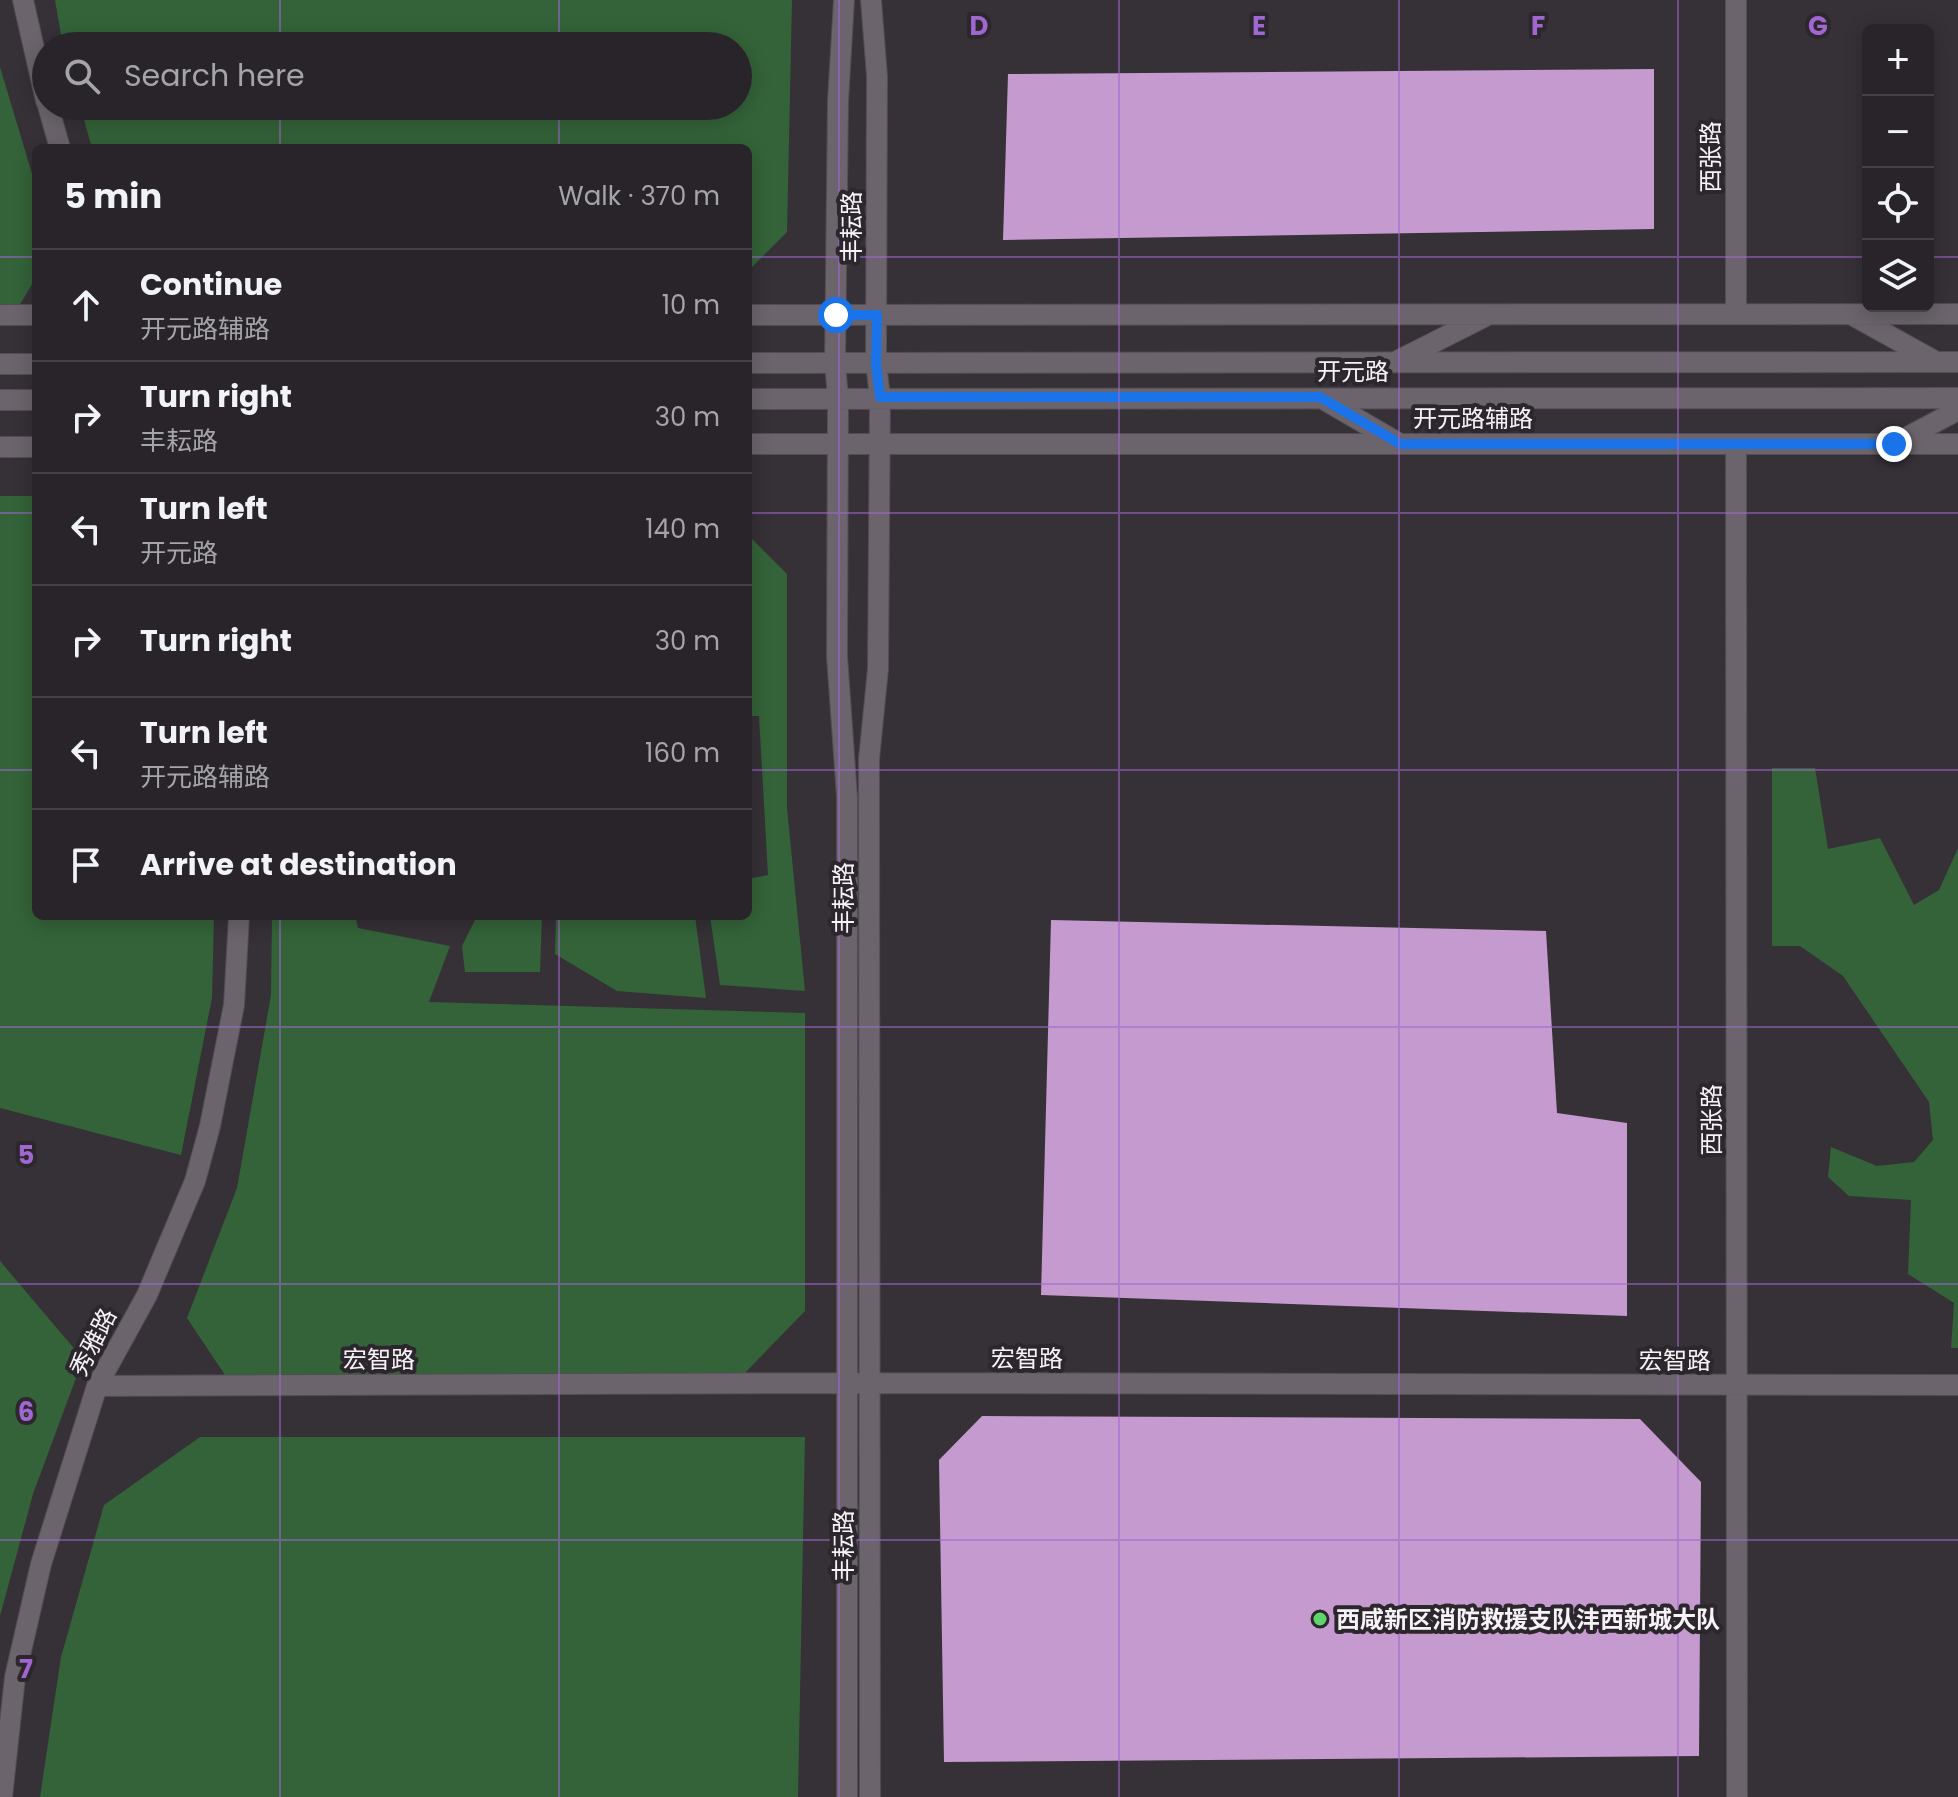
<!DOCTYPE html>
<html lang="en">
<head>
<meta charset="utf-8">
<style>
  body { margin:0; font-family:Poppins,"Noto Sans SC",sans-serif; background:#302c31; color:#f1f3f6 }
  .controls { position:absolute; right:24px; top:24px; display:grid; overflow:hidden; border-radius:12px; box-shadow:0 4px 20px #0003 }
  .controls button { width:72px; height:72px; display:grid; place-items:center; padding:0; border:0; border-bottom:2px solid #444146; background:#282429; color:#f1f3f6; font:40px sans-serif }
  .stop { position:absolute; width:24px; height:24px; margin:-18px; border:6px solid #1a73e8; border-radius:50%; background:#fff }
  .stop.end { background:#1a73e8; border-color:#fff; box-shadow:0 2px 8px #0008 }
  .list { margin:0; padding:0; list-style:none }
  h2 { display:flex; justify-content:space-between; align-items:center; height:104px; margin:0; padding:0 32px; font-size:34px }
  h2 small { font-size:26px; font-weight:400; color:#a5a4a8 }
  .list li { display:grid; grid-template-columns:52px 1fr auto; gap:24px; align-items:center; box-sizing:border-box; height:112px; padding:0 32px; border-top:2px solid #444146 }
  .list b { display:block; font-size:30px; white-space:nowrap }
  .list p { margin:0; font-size:26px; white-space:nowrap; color:#a5a4a8 }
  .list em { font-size:26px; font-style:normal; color:#a5a4a8 }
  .icon { flex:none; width:44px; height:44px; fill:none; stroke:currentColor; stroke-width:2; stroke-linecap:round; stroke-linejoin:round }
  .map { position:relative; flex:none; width:1958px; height:1797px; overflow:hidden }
  .search { position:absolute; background:#282429; box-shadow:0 4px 20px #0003; left:32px; top:32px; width:720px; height:88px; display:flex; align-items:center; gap:20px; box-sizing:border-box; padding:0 28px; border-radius:44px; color:#a5a4a8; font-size:30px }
  .panel { position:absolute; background:#282429; box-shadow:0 4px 20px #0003; left:32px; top:144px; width:720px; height:776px; border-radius:12px }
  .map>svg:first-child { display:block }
</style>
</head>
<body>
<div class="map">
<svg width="1958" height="1797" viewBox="0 0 1958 1797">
  <rect width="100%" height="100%" fill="#363037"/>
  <path fill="#346339" d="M55 0H792L787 232 748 271V148H92L80 106H738V46H63Z
    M0 67 36 187V278L14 314 0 313Z
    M0 496H36V916H214L212 998 181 1155 0 1108Z
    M748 535 787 574V808L805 991 720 985 710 916H748V879L768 875 759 716H748Z
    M1772 768H1815L1828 849 1880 838 1914 905 1939 890 1958 848V1348H1951L1954 1303 1908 1274 1911 1200 1849 1196 1828 1177 1831 1147 1877 1166 1914 1162 1933 1140 1929 1102 1843 976 1800 946H1772Z
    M272 916H355L358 928 450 946 429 1002 805 1013V1311L740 1378H227L187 1318 237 1188 271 995Z
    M477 916H542L540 972H465L462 946Z
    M556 916H695L706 998 617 991 555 954Z
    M0 1261 83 1359 33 1494 0 1616Z
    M200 1437H805L798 1797H40L61 1657 104 1505Z"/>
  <path fill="#c59ace" d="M1654 69V229L1003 240 1008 74Z
    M1051 920 1546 931 1557 1113 1627 1123V1316L1041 1295Z
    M982 1416 1640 1419 1701 1482 1699 1756 944 1762 939 1460Z"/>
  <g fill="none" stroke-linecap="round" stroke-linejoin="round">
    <defs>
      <path id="minor" d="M23 0 46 101
        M844 0 838 101 835 363 838 398 837 656 847 797V1797
        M1736 0V314
        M48 106 60 148
        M0 315H36
        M748 315 1958 314
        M1852 315 1933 360
        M1397 361 1486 316
        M748 363 1958 362
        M0 364H36
        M748 399 1958 398
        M1323 399 1400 444
        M0 400H36
        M1898 442 1958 410
        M748 444H1958
        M1736 444 1737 1797
        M0 447H36
        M97 1386 845 1383 1958 1385
        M2 1797 15 1677 41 1564 97 1386 147 1295 195 1181 210 1126 234 1005 239 916
        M870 1797 869 759 878 669 880 397 876 363 877 76 871 0"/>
    </defs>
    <use href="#minor" stroke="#524c53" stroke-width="22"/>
    <use href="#minor" stroke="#6b646c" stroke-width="20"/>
  </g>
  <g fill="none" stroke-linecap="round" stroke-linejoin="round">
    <path stroke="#1a73e8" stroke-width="10" d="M836 315H877L876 363 880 397H1320L1400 444H1894"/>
  </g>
  <path fill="none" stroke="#a067d0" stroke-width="2" stroke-opacity="0.55" d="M280 0V46M559 0V46M839 0V1797M1119 0V1797M1399 0V1797M1678 0V1797M280 106V148M559 106V148M0 257H36M748 257H1868M1928 257H1958M0 513H36M748 513H1958M0 770H36M748 770H1958M280 916V1797M559 916V1797M0 1027H1958M0 1284H1958M0 1540H1958"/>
  <circle fill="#5dd56c" stroke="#2c262d" stroke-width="3" cx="1320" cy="1619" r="8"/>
  <g text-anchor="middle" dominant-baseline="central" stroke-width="8" stroke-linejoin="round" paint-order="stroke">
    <g font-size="24" fill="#f6f2f7" stroke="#2c262d">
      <text transform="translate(1710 157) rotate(-90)">西张路</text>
      <text transform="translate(851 227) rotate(-90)">丰耘路</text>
      <text x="1353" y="371">开元路</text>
      <text x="1473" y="418">开元路辅路</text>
      <text transform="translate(843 898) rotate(-90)">丰耘路</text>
      <text transform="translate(1711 1120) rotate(-90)">西张路</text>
      <text transform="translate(93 1342) rotate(-63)">秀雅路</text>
      <text x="1027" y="1358">宏智路</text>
      <text x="379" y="1359">宏智路</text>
      <text x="1675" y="1360">宏智路</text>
      <text transform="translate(843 1546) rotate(-90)">丰耘路</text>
    </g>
    <g font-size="24" font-weight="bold" fill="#f6f2f7" stroke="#2c262d" text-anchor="start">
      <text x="1336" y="1619">西咸新区消防救援支队沣西新城大队</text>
    </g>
  </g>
  <g font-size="26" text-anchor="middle" font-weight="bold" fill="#a067d0" stroke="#2c262d" stroke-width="8" stroke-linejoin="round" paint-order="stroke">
    <text x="979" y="35">D</text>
    <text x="1259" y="35">E</text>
    <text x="1538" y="35">F</text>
    <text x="1818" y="35">G</text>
    <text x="26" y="1164">5</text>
    <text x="26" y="1421">6</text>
    <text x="26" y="1678">7</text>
  </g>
</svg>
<div class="controls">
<button>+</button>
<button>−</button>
<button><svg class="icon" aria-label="locate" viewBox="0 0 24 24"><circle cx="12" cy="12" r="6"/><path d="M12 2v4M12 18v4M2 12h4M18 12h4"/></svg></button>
<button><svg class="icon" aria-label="layers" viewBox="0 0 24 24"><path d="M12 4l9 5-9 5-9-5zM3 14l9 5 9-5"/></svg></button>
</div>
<div class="stop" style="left:836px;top:315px"></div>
<div class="stop end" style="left:1894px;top:444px"></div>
<div class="search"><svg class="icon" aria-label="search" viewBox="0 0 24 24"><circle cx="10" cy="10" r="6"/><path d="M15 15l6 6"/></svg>Search here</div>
<section class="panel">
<h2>5 min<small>Walk · 370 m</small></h2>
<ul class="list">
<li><svg class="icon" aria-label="ahead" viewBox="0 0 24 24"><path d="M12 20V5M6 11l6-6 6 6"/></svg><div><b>Continue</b><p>开元路辅路</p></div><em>10 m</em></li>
<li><svg class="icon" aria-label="right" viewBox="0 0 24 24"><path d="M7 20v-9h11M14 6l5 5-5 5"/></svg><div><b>Turn right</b><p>丰耘路</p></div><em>30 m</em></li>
<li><svg class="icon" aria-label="left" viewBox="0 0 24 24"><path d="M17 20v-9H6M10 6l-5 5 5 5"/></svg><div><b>Turn left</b><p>开元路</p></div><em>140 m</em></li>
<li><svg class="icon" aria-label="right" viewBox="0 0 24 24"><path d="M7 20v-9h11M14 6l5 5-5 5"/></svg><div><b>Turn right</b></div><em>30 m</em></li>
<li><svg class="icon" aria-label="left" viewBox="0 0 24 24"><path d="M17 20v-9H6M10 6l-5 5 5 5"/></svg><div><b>Turn left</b><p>开元路辅路</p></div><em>160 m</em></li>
<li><svg class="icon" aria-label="arrive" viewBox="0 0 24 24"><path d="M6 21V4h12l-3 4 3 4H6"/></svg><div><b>Arrive at destination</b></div></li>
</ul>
</section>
</div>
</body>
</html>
